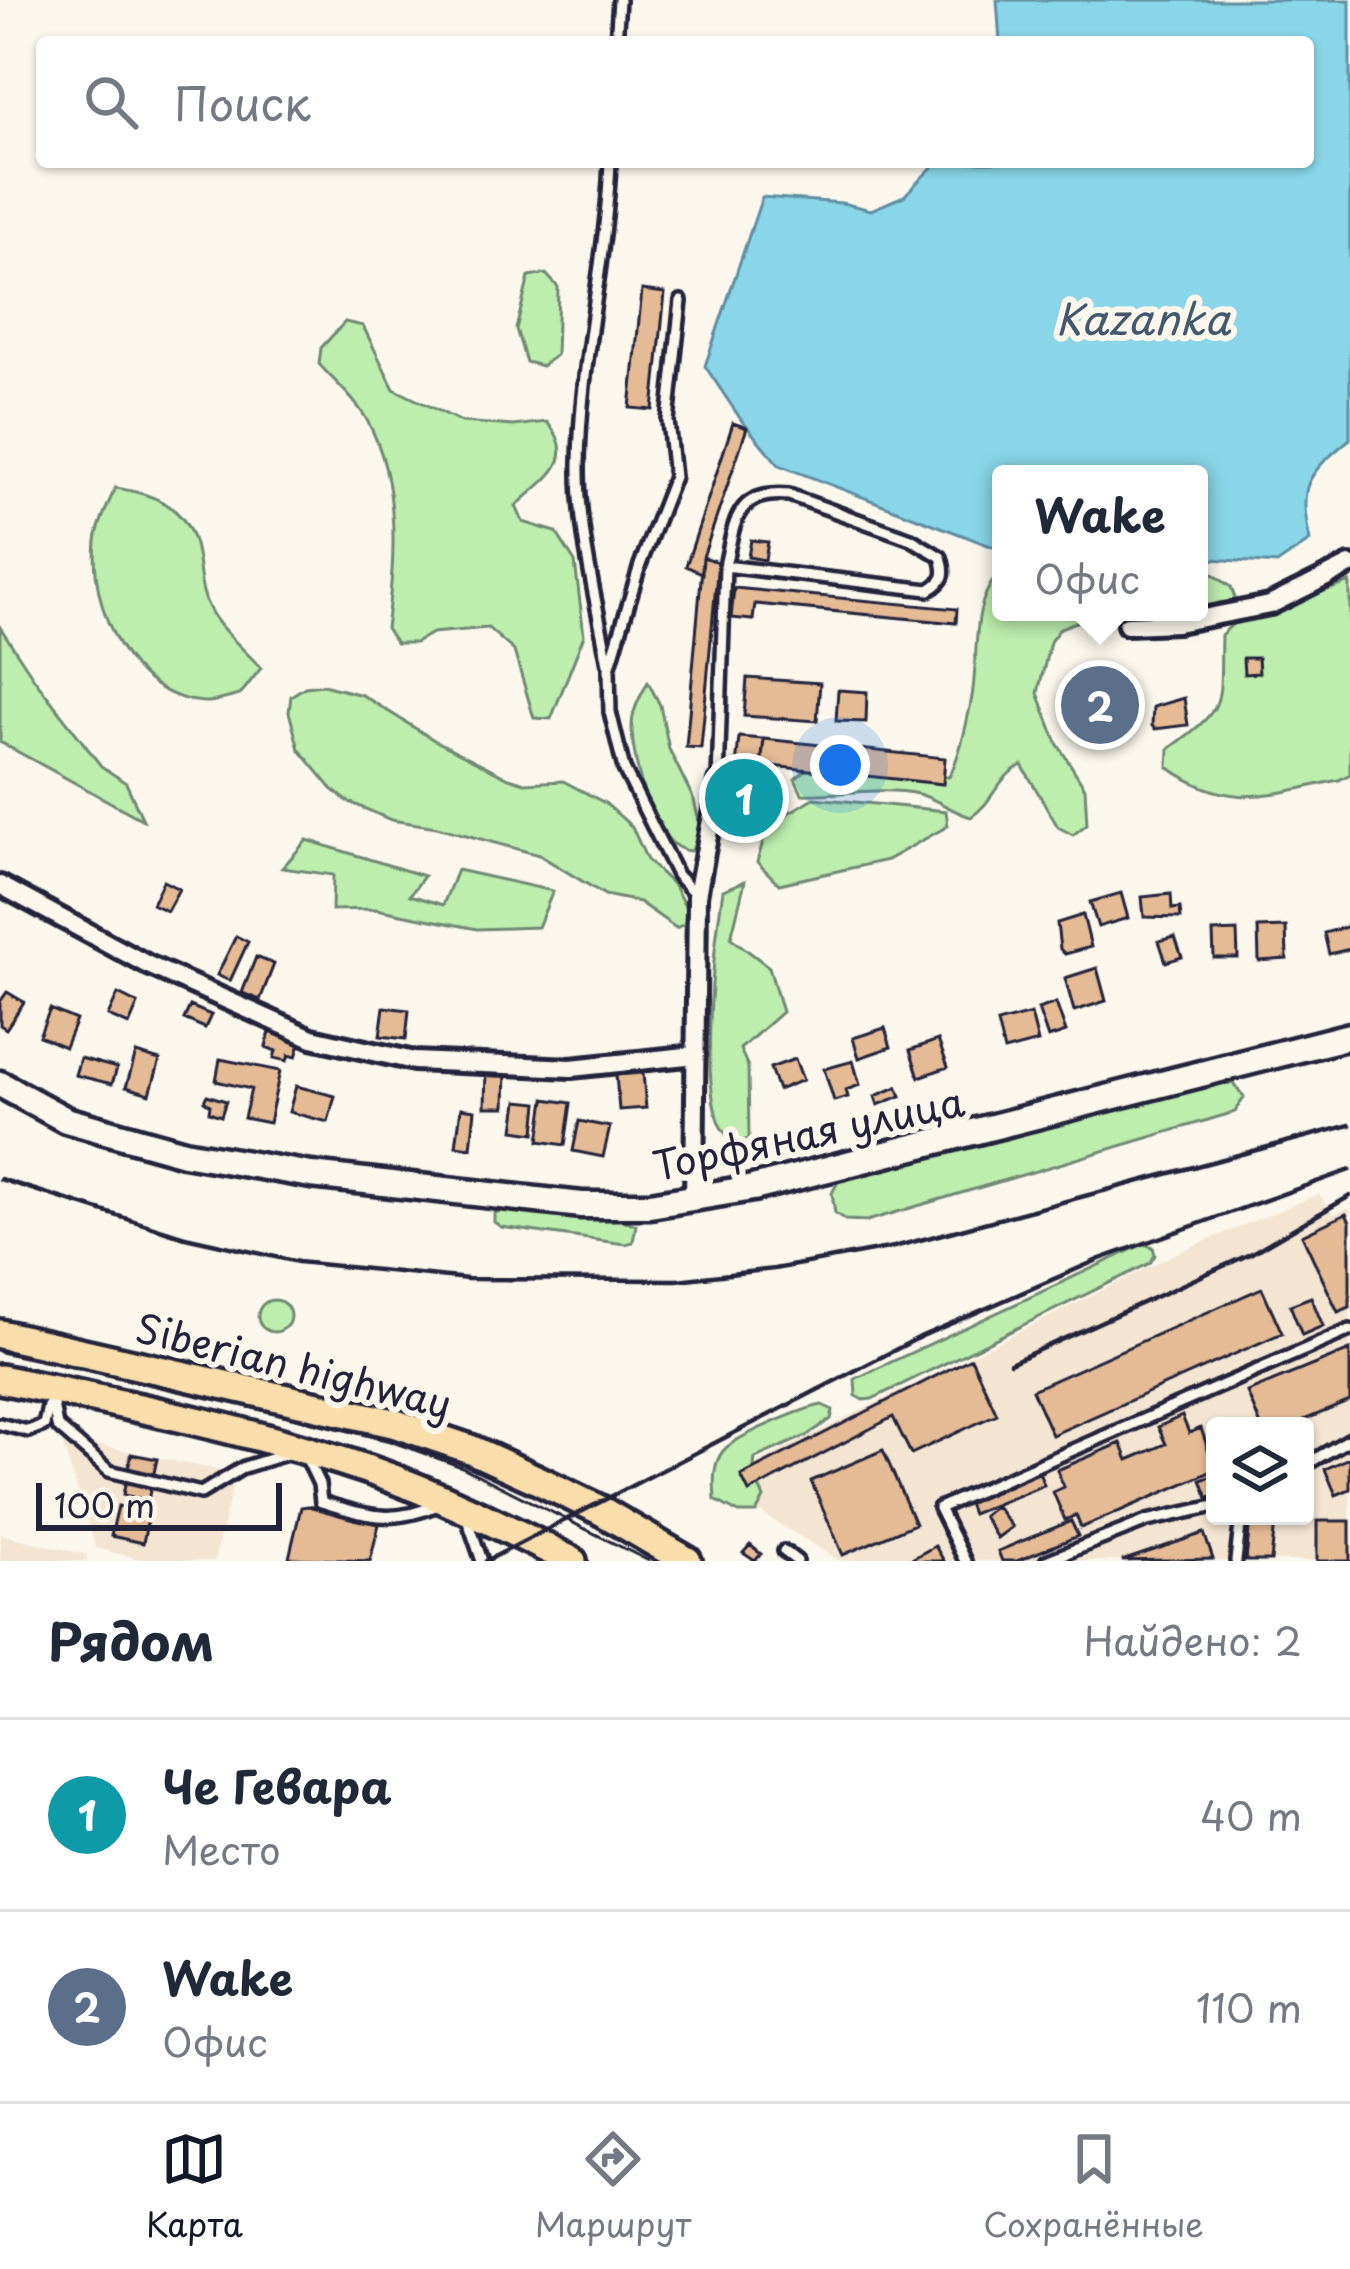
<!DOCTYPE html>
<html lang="ru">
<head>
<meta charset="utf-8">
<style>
  body { margin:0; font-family:"Playpen Sans",sans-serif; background:#f6f6f7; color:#1f2937 }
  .controls { position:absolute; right:36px; bottom:36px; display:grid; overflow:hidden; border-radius:12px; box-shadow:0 3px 9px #0004 }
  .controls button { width:108px; height:108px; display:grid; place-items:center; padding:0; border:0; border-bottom:3px solid #e0e1e3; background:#fff; color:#1f2937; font:60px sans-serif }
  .scale { position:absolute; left:36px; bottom:30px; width:246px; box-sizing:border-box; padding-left:12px; border:6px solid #22223b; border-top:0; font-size:33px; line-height:42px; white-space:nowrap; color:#22223b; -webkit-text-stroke:9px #fbf7ec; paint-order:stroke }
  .you { position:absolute; left:840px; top:765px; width:42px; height:42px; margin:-30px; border:9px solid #fff; border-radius:50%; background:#1a73e8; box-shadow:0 0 0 18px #1a73e833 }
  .badge { display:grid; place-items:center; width:78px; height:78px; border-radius:50%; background:#111827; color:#fff; font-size:39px; font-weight:700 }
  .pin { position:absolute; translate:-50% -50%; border:6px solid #fff; box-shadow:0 3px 12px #0006 }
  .popup { position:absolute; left:992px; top:465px; width:216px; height:156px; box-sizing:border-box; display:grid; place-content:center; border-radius:12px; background:#fff; filter:drop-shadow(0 3px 9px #0005); font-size:39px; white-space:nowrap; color:#747a83 }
  .popup b { font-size:45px; color:#1f2937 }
  .popup::after { content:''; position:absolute; left:50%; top:100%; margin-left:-24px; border:24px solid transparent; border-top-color:#fff }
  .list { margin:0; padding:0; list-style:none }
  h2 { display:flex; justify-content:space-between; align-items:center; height:156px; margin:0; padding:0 48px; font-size:51px }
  h2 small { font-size:39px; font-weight:400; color:#747a83 }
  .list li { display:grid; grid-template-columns:78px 1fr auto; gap:36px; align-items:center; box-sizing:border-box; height:192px; padding:0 48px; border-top:3px solid #e0e1e3 }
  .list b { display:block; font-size:45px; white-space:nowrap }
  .list p { margin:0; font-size:39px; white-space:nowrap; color:#747a83 }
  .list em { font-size:39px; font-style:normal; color:#747a83 }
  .icon { flex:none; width:66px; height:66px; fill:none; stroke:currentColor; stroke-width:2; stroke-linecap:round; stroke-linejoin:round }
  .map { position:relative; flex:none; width:1350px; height:1561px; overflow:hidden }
  .search { position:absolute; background:#fff; box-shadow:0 3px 9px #0004; left:36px; right:36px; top:36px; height:132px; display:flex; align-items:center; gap:30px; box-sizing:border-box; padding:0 42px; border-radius:12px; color:#747a83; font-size:45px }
  .sheet { height:540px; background:#fff }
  nav { display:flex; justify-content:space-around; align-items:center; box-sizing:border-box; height:168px; border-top:3px solid #e0e1e3; background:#fff; font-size:33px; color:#747a83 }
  nav a { display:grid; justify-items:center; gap:6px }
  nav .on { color:#111827 }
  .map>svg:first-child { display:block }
</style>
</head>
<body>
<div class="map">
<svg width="1350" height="1561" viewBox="0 0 1350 1561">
  <rect width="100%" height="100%" fill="#fbf7ec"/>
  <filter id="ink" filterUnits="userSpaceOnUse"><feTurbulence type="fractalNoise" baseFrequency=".00833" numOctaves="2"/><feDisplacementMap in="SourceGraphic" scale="24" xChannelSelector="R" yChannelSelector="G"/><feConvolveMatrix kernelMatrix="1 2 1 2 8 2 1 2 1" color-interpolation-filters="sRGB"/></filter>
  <g filter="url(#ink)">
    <path fill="#f4e5d2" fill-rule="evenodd" d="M1319 1194 1333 1214 1350 1208V1561H840L714 1484 1181 1251ZM1215 1426H1305V1516H1215Z
      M60 1437 231 1473V1494L214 1561H147L96 1548Z
      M0 1534 87 1555V1561H0Z"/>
    <path fill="#bdeeae" stroke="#708874" stroke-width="3" d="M546 274 558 287 556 355 542 366 526 362 516 329 529 277Z
      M345 322 363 326 394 389 462 422 513 426 547 422C582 461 543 480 516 506L523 522 556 532 575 562 584 635 551 719 534 718 514 651 488 628 432 633 415 643H396L386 628C395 563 401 483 368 422 357 401 335 382 319 364L321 348Z
      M115 488C151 493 185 505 195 545 201 567 198 588 210 610 221 631 245 650 261 668L240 695C229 697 215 703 204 702 128 697 89 607 96 541 98 523 109 504 115 488Z
      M1203 567 1231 587 1237 604 1198 614 1175 612H1199V568Z
      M1001 572V612H1103L1060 628 1050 642 1038 693 1057 743 1085 788 1087 824 1073 835 1058 827 1022 765C995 779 994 802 971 817 952 812 936 798 918 794 878 786 841 796 802 794L795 779 807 769 949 777C960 755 966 727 971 702 980 661 968 602 1001 572Z
      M1350 582V774L1339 780C1270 794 1230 812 1168 767L1169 749C1229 705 1219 707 1221 635L1233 624Z
      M0 627 35 680 101 766 126 783 143 820 0 742Z
      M648 682 660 705 669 749 694 800 700 827 692 851C653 852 632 760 632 727 632 710 640 697 648 682Z
      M323 685 362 695 434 740 509 778 525 783 563 781 605 803 632 827 647 860 674 886 687 910 684 924 676 928 639 902 605 895 539 855 437 827 391 820 347 801 332 789 299 749 289 712 291 696 305 687Z
      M814 798 946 811 948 826 887 860 779 884 757 862 768 825Z
      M307 840 424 876 410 895 443 905 457 870 553 891 538 927 477 929 376 909 332 910 333 875 282 868Z
      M745 881 731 938 769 967 782 1012 740 1049 748 1067 749 1138 736 1145C730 1139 722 1131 719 1123 700 1070 714 947 723 890Z
      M1233 1083 1244 1097 1235 1112 867 1221 845 1220 835 1213 832 1193 840 1178 1216 1084Z
      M510 1208 620 1219 636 1225 633 1242 625 1244 501 1227 494 1222V1213Z
      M1144 1244 1153 1247 1155 1255 1150 1263 872 1399 863 1400 856 1396 855 1379Z
      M258 1316a16 16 0 1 1 32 0a16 16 0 1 1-32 0Z
      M822 1405 833 1410 831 1419 806 1436 755 1458 753 1474 764 1498 756 1513H739L715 1500C714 1484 712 1465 723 1451 735 1436 802 1409 822 1405Z"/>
    <path fill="#88d6e7" stroke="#5f8ea2" stroke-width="3" d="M997 0H1350V439C1306 475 1298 484 1310 541L1277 564 1199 558V474H1001V550L779 465 742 421 705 366 762 197 842 203 871 210 904 196 937 162H1308V42H1000Z"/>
    <path fill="#e5bb95" stroke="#22223b" stroke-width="3" d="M642 290 665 293 653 410 630 408Z
      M733 423 747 428 703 557 702 573 686 566Z
      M751 540 768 542 765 560 748 557Z
      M703 557 718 562 701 748 686 747Z
      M734 588 957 609 956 623 755 604 753 620 731 618Z
      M1243 658H1258L1259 673 1244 674Z
      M747 678 820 683 817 721 744 716Z
      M838 690 867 692 866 722 836 721Z
      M1069 691 1102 692 1108 710 1105 714 1072 718Z
      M1184 698 1188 725 1155 729 1152 726 1153 707Z
      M739 737 764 739 758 799 733 797Z
      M764 739 945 758 943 784 761 765Z
      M163 881 179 889 167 911 152 904Z
      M1121 893 1128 918 1098 927 1090 902Z
      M1171 894 1172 909 1180 908 1181 918 1144 917 1142 897Z
      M1083 915 1091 947 1065 954 1060 949 1057 923Z
      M1350 926V949L1329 954 1324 933Z
      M1286 927 1287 959 1259 961 1258 928Z
      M1237 931 1238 958H1214L1213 932Z
      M236 936 248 942 230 981 217 975Z
      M1175 937 1182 957 1166 962 1159 941Z
      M256 957 274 964 260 1000 242 993Z
      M1097 968 1106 1001 1074 1011 1065 978Z
      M7 992 24 1002 6 1029 0 1025V1002Z
      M118 994 138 1004 129 1025 108 1016Z
      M1056 1003 1066 1032 1048 1038 1038 1009Z
      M190 1006 211 1015 205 1028 184 1019Z
      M384 1007 409 1010 406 1039 380 1036Z
      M50 1009 76 1020 65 1047 39 1036Z
      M1031 1014 1038 1042 1004 1051 997 1023Z
      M284 1028 303 1034 296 1057 289 1055 287 1061 274 1058 276 1051 266 1047 270 1032 282 1036Z
      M885 1028 891 1047 859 1058 853 1038Z
      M938 1040 948 1067 919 1077 910 1050Z
      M136 1053 160 1060 150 1094 126 1087Z
      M80 1058 117 1068 112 1084 75 1075Z
      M220 1059 280 1071 269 1123 244 1118 251 1089 216 1081Z
      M795 1059 803 1080 778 1090 770 1068Z
      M853 1061 860 1085 846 1090 848 1097 834 1101 824 1069Z
      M486 1069 506 1070 505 1107H485Z
      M643 1073 646 1108 619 1110 616 1075Z
      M296 1086 335 1096 328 1122 289 1112Z
      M897 1087 901 1096 878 1105 875 1096Z
      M207 1095 226 1101 221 1116 209 1112 210 1105 204 1101Z
      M545 1099 571 1103 565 1145 539 1141Z
      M518 1101 538 1103 535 1133 514 1130Z
      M461 1108 475 1110 471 1148 456 1146Z
      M579 1121 610 1127 603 1157 573 1151Z
      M1346 1214 1350 1222V1307L1338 1312 1302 1235Z
      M1262 1288 1282 1333 1052 1435 1032 1390Z
      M1311 1297 1323 1326 1302 1335 1290 1305Z
      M1350 1350V1401L1290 1426H1261L1247 1392Z
      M971 1358 997 1414 911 1454 893 1417 749 1492 741 1476Z
      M1182 1416 1189 1433 1201 1428 1215 1470 1081 1528 1076 1515 1065 1520 1053 1492 1064 1487 1057 1470 1121 1443 1128 1460 1166 1444 1158 1427Z
      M883 1450 915 1524 843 1555 811 1481Z
      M131 1454 157 1459 148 1500 123 1495Z
      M1350 1458V1489L1336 1495 1325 1469Z
      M1038 1470 1044 1485 972 1514 966 1498Z
      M1215 1475V1496L1208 1498 1201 1480Z
      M118 1506 149 1512 143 1543 111 1536Z
      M308 1506 379 1524 370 1561 289 1558 301 1507Z
      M996 1506 1012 1527 997 1538 983 1516Z
      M1250 1520 1275 1522 1271 1561H1246Z
      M1071 1521 1078 1536 1017 1561H1002L998 1551Z
      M1317 1521H1350V1561H1317Z
      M1204 1533 1213 1559 1122 1561Z
      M750 1545 761 1554 755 1561 743 1553Z
      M935 1546 944 1561H908Z"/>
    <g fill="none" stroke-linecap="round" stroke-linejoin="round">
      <defs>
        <path id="lane" d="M616 42 619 0
          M681 301 668 421 674 477 640 565 609 669 610 712 624 769 677 875 697 896
          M608 664C596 599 578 530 579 464 580 363 606 263 610 162
          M718 782 725 566 929 590C945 581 946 574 941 557L911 539 789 495C734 490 735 523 725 566
          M51 1394 57 1426 109 1471 201 1493 244 1467 290 1453
          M0 1424 28 1431 44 1425 48 1406
          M307 1459 319 1484 321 1502C370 1516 391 1525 440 1504
          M1305 1465 1350 1439
          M466 1515 482 1561
          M784 1551 797 1561
          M965 1561 939 1508 1350 1330
          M1046 1561 1147 1521 1215 1506
          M1236 1561 1241 1516"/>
        <path id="street" d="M1127 625 1177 623 1270 605 1350 565
          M0 885 146 964 312 1038 414 1061 571 1068 696 1055
          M694 1201 697 896 718 782"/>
        <path id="secondary" d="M0 1084 66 1120 184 1153 311 1175 582 1205H650L753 1188 1350 1036"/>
        <path id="primary" d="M0 1334 393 1423 470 1449 538 1480 600 1510 687 1561
          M0 1379C125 1404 252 1430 372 1471 441 1495 508 1529 572 1561"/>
      </defs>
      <use href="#lane" stroke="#22223b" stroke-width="18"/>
      <use href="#street" stroke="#22223b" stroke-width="26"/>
      <use href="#secondary" stroke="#22223b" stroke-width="33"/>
      <use href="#primary" stroke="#22223b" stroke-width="36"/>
      <use href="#lane" stroke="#fbf7ec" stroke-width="9"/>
      <use href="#street" stroke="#fbf7ec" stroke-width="16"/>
      <use href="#secondary" stroke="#fbf7ec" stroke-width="24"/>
      <use href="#primary" stroke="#f9deab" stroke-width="27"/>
      <path stroke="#22223b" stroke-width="3" d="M0 1352 172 1388 390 1441 462 1467 649 1561"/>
      <path stroke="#22223b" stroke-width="4.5" d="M0 1179 185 1237 298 1262 468 1279 677 1280 774 1269 894 1247 1350 1125
        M1010 1363 1250 1254 1350 1196
        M486 1561 922 1336 1100 1259 1350 1170"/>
    </g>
  </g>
  <g text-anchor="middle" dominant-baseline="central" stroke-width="12" stroke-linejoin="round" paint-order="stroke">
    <g font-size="39" fill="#22223b" stroke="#fbf7ec">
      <text transform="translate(808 1132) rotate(-12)">Торфяная улица</text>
      <text transform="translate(294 1364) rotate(14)">Siberian highway</text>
    </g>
    <g font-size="42" font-style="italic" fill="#41586f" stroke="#fbf7ec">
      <text x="1143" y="317">Kazanka</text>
    </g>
  </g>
</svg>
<div class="controls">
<button><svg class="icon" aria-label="layers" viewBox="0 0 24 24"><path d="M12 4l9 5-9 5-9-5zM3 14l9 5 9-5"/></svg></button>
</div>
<div class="scale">100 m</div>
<div class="you"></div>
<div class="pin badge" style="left:744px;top:798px;background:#0f9aa8">1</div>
<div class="pin badge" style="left:1100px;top:705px;background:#5c6f8a">2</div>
<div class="popup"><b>Wake</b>Офис</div>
<div class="search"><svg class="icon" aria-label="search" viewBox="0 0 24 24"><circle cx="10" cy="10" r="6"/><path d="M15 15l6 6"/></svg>Поиск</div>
</div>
<section class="sheet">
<h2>Рядом<small>Найдено: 2</small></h2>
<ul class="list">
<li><span class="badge" style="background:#0f9aa8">1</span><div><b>Че Гевара</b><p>Место</p></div><em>40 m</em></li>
<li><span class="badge" style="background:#5c6f8a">2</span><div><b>Wake</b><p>Офис</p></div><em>110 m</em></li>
</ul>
</section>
<nav>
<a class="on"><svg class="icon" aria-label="map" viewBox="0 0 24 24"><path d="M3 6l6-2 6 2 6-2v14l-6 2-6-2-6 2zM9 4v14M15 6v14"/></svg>Карта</a>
<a><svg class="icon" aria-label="directions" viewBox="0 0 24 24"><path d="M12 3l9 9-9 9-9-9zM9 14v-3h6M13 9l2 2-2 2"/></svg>Маршрут</a>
<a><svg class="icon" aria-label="saved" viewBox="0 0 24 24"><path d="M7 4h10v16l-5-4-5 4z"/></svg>Сохранённые</a>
</nav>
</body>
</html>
